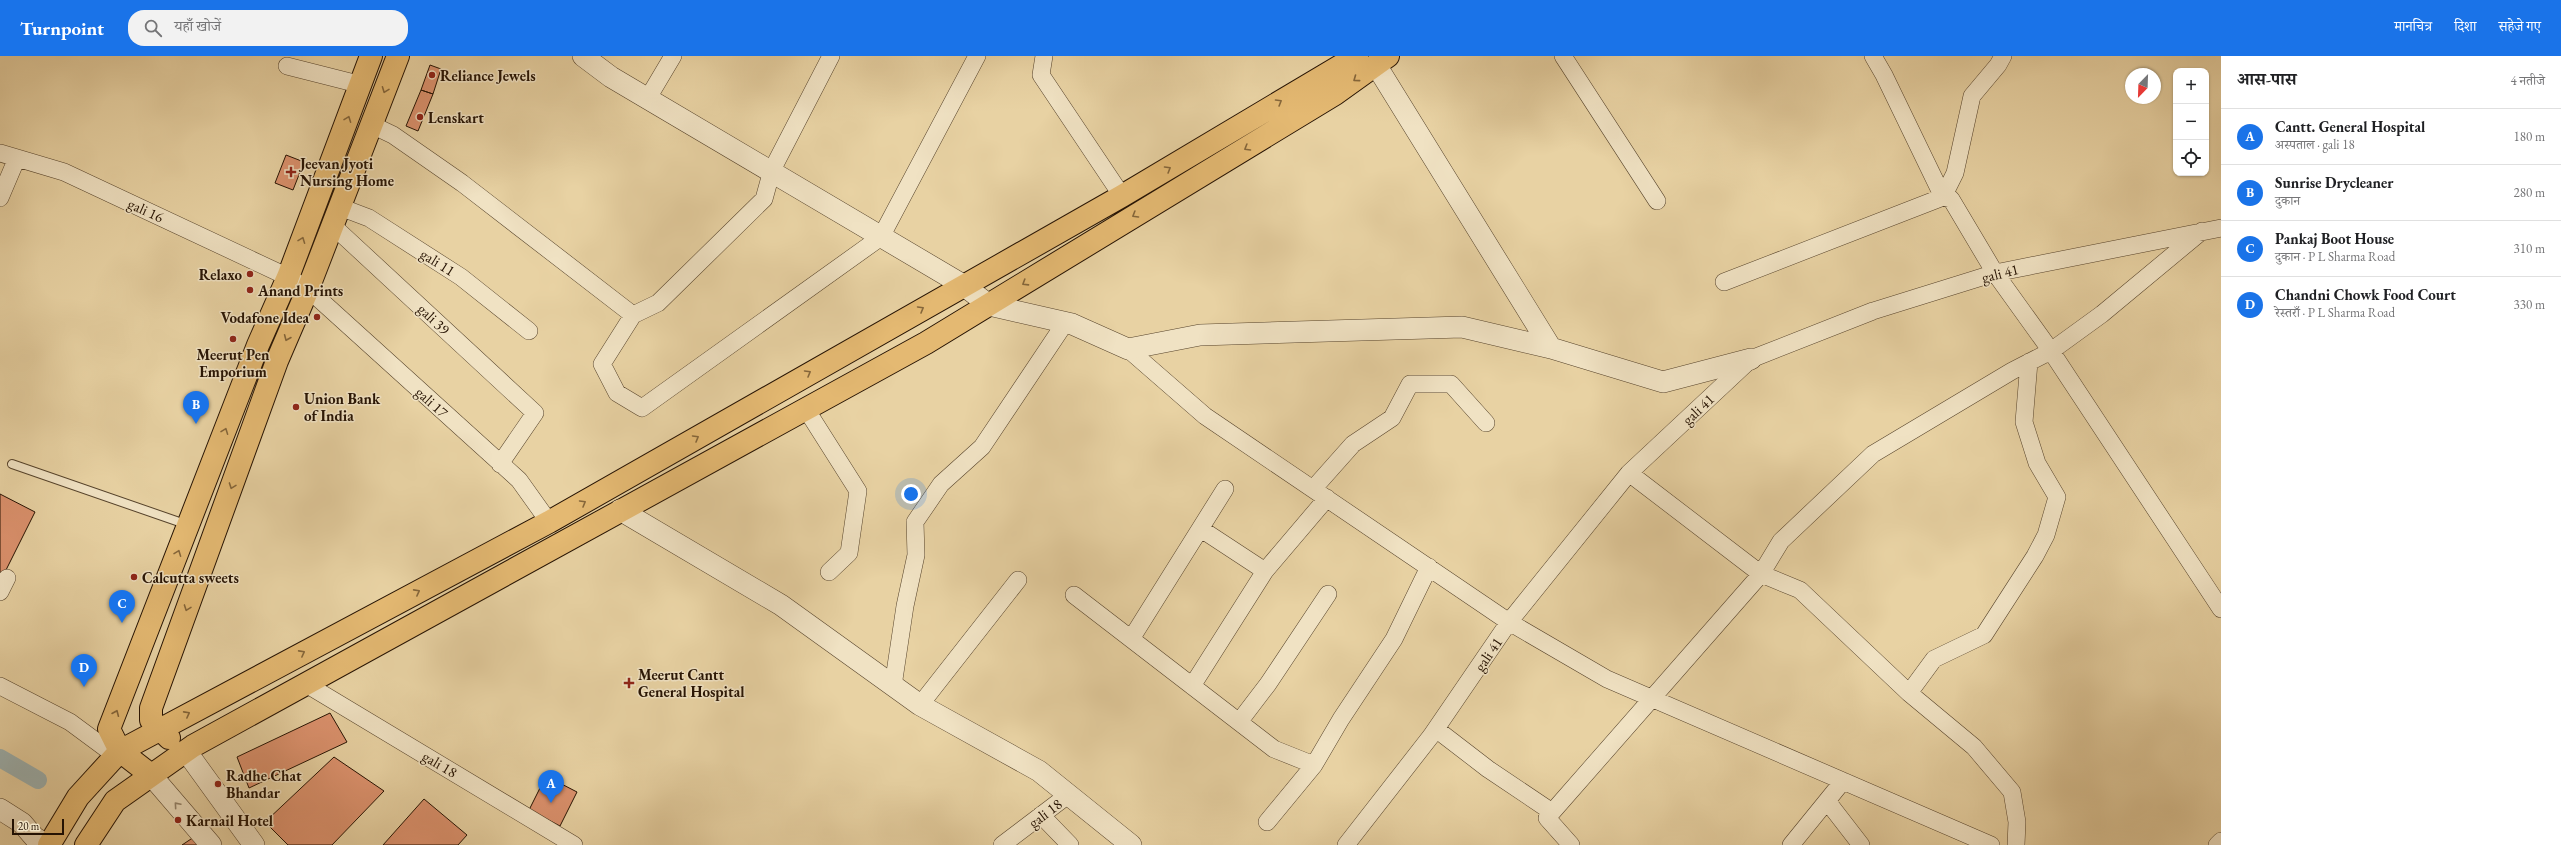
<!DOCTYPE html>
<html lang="hi">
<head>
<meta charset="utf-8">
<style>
  body { margin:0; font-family:"EB Garamond","Noto Serif Devanagari",serif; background:#f2f2f2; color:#202124 }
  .controls { position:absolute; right:12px; top:12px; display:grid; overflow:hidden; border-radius:8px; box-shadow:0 1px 3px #0004 }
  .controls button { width:36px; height:36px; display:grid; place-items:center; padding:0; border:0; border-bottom:1px solid #e0e0e0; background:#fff; color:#202124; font:20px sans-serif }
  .compass { position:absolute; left:2125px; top:12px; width:36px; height:36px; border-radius:50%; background:#fff; box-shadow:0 1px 3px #0004; rotate:203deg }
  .scale { position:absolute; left:12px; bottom:10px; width:52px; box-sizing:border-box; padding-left:4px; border:2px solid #261303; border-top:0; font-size:11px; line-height:14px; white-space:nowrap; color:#261303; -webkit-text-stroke:3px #f0e2c3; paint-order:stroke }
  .you { position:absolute; left:911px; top:438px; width:14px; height:14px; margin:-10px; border:3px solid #fff; border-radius:50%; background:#1a73e8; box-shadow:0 0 0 6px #1a73e833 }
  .badge { display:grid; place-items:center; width:26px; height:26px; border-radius:50%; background:#1a73e8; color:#fff; font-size:13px; font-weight:700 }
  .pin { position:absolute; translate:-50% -33px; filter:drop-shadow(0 1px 2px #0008) }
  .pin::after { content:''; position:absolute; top:21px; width:14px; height:12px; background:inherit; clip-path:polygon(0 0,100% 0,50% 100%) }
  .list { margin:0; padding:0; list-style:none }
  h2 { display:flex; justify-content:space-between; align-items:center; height:52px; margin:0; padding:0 16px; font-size:17px }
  h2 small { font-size:13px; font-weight:400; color:#757577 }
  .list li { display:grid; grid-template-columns:26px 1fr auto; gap:12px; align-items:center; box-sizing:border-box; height:56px; padding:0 16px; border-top:1px solid #e0e0e0 }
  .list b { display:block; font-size:15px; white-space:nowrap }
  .list p { margin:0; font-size:13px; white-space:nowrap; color:#757577 }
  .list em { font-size:13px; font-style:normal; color:#757577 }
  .icon { flex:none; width:22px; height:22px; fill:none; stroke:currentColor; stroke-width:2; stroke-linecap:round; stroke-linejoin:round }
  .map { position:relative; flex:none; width:2221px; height:789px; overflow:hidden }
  header { display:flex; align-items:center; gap:24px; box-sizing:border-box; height:56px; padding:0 20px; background:#1a73e8; color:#fff }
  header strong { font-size:19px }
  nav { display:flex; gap:22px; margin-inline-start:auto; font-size:14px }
  .search { width:280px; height:36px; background:#f2f2f2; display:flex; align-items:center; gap:10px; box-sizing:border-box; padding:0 14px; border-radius:16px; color:#757577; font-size:15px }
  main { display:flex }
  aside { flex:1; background:#fff }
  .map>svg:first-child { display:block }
</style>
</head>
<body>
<header>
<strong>Turnpoint</strong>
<div class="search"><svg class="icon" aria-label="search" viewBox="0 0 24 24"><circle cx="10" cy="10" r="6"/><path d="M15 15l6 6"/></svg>यहाँ खोजें</div>
<nav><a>मानचित्र</a><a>दिशा</a><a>सहेजे गए</a></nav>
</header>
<main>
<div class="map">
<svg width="2221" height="789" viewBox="0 0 2221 789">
  <rect width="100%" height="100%" fill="#e8d2a3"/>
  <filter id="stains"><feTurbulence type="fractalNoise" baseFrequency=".005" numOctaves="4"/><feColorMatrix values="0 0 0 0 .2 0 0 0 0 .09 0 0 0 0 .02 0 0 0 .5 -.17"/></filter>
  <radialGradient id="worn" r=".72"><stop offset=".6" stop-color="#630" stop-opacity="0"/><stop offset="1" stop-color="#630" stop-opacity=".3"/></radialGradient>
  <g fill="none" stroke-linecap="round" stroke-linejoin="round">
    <path stroke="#9eb4b3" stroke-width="18" d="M0 702 38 724"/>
  </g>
  <path fill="#dc926e" stroke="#261303" d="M430 9 441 13 433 38 421 34Z
    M421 34 433 38 418 75 406 70Z
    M286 99 304 106 293 134 275 127Z
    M0 438 35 456 0 526Z
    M330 657 347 686 249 732 237 701Z
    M334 701 384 735 332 789H288L265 766Z
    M546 720 577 736 560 770 529 754Z
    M424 743 467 779 458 789H383Z
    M197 779 204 789H182Z"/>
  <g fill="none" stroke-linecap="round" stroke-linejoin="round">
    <defs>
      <path id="service" d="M12 408 188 469"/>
      <path id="minor" d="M831 0 772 114 764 143 658 247 633 259 602 308 617 337 642 352 881 181 977 0
        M1044 0 1041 19 1122 140
        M1563 0 1657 145
        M1873 0 1884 19 1943 141
        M287 10 362 29
        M648 42 673 0
        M372 69 393 79 462 127 633 259
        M0 97 64 116 288 221 308 233 519 424 549 466
        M1943 141 1955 117 1972 40 1998 9 2003 0
        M0 142 17 102
        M340 151 369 162 461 221 529 275
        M332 169 535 357 500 408
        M1724 226 1943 141 1951 143 1995 217 2051 295 2221 553
        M1128 293 1205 360 1509 566 1607 623 1991 789
        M806 353 858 435 849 497 829 516
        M1629 417 1761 518 1800 534 1909 637 1974 691 2012 736 2017 766 2016 789
        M1313 433 1353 388 1392 362 1410 328H1451L1486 367
        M1201 473 1265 515
        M0 536 7 522
        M1074 539 1274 693 1314 709 1341 663 1394 583 1429 511
        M1131 583 1225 433
        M306 628 574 789
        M0 630 70 666 116 700
        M893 630 905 550 916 499 915 466 941 428 982 391 1065 267
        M1192 630 1265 515 1327 442
        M1909 637 1934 603 1984 579 2035 500 2046 479 2057 441 2037 407 2024 366 2029 306
        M920 649 1018 524
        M1239 666 1268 628 1328 538
        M1436 673 1488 713 1552 756
        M1827 745 1861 789
        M1041 759 1070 789
        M1267 766 1314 709
        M1002 789 1068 739
        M1346 789 1431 680 1509 566 1629 417 1751 303 1873 255 1995 217 2221 172
        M1571 789 1547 762 1761 518 1781 485 1873 398 2012 315 2051 295 2102 258 2202 175
        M1791 789 1843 725
        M2217 789 2221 785"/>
      <path id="tertiary" d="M583 0 611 21 963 229 989 249 1072 268 1128 293 1200 279 1462 271 1551 292
        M1376 9 1551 292 1663 326 1751 303
        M620 454 781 549 920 649 1039 715 1131 789
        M186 695 254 789
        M151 719 211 789
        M0 753 22 767 34 781 46 789"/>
      <path id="primary" d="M169 682 151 664V652L277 305 308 233 398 0
        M151 719 120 695 109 673 258 289 288 221 371 0
        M49 789 78 741 120 695 549 466 1122 140 1357 0
        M86 789 115 745 193 690 926 287 1335 38 1388 0"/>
    </defs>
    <use href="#service" stroke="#56432b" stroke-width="10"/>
    <use href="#minor" stroke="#56432b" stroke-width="18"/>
    <use href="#tertiary" stroke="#56432b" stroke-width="22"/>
    <use href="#primary" stroke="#261303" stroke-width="24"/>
    <use href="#service" stroke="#f0e2c3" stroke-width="8"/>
    <use href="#minor" stroke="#f0e2c3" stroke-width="17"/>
    <use href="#tertiary" stroke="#f0e2c3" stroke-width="21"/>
    <use href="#primary" stroke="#e4b972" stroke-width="22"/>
  </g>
  <defs><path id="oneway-chevron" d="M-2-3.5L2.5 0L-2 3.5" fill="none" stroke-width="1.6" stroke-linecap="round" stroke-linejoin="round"/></defs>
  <g stroke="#85663a">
    <use href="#oneway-chevron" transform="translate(1356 23) rotate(144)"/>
    <use href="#oneway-chevron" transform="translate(385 34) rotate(111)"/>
    <use href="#oneway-chevron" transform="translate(1279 46) rotate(-31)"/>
    <use href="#oneway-chevron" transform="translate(348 63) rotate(-69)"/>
    <use href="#oneway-chevron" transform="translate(1247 92) rotate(149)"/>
    <use href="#oneway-chevron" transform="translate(1168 113) rotate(-31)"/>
    <use href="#oneway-chevron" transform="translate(1135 159) rotate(149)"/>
    <use href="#oneway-chevron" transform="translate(302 184) rotate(-69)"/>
    <use href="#oneway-chevron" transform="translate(1025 227) rotate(148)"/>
    <use href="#oneway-chevron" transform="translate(921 253) rotate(-30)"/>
    <use href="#oneway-chevron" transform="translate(287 282) rotate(113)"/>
    <use href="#oneway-chevron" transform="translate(808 317) rotate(-30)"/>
    <use href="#oneway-chevron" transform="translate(225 375) rotate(-69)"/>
    <use href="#oneway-chevron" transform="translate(696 382) rotate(-30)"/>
    <use href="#oneway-chevron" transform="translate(232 430) rotate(110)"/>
    <use href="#oneway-chevron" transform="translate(583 447) rotate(-30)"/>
    <use href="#oneway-chevron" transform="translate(178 497) rotate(-69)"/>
    <use href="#oneway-chevron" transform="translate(417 536) rotate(-28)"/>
    <use href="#oneway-chevron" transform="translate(187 552) rotate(110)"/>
    <use href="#oneway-chevron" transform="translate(302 597) rotate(-28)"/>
    <use href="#oneway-chevron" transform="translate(116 657) rotate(-67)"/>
    <use href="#oneway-chevron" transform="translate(187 658) rotate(-28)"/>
  </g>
  <use stroke="#95856d" href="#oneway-chevron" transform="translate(177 749) rotate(-131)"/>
  <g fill="#8f2418" stroke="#f0e2c3" stroke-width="1.5">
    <circle cx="432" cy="19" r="4"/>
    <circle cx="420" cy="61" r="4"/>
    <path d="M289 110h4v4h4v4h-4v4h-4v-4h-4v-4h4z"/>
    <circle cx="250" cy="218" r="4"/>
    <circle cx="250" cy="234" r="4"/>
    <circle cx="317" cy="261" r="4"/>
    <circle cx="233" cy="283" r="4"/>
    <circle cx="296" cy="351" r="4"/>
    <circle cx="134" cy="521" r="4"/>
    <path d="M627 621h4v4h4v4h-4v4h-4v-4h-4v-4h4z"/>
    <circle cx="218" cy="728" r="4"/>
    <circle cx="178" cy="764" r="4"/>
  </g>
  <g text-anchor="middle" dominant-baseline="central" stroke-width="3" stroke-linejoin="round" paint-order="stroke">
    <g font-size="15" font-weight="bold" fill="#261303" stroke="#f0e2c3" text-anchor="start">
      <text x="440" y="19">Reliance Jewels</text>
      <text x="428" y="61">Lenskart</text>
      <text x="300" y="107">Jeevan Jyoti<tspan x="300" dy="17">Nursing Home</tspan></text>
      <text x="242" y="218" text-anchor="end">Relaxo</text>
      <text x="258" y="234">Anand Prints</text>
      <text x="309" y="261" text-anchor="end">Vodafone Idea</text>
      <text x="233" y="298" text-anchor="middle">Meerut Pen<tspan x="233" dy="17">Emporium</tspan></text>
      <text x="304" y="342">Union Bank<tspan x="304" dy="17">of India</tspan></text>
      <text x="142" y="521">Calcutta sweets</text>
      <text x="638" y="618">Meerut Cantt<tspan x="638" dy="17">General Hospital</tspan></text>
      <text x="226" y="719">Radhe Chat<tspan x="226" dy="17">Bhandar</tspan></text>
      <text x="186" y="764">Karnail Hotel</text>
    </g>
    <g font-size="15" fill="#261303" stroke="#f0e2c3">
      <text transform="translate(146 154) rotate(25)">gali 16</text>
      <text transform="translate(438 206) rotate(32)">gali 11</text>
      <text transform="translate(2000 217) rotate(-14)">gali 41</text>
      <text transform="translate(434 263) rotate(43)">gali 39</text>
      <text transform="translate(432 346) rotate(42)">gali 17</text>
      <text transform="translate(1698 353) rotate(-43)">gali 41</text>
      <text transform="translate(1488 598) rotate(-56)">gali 41</text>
      <text transform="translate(440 708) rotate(31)">gali 18</text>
      <text transform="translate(1045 757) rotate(-37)">gali 18</text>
    </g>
  </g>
  <rect width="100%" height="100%" filter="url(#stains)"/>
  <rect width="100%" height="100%" fill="url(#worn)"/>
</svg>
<div class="controls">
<button>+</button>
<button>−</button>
<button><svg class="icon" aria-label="locate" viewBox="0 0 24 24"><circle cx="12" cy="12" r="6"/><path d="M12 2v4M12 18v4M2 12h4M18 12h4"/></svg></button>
</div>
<svg class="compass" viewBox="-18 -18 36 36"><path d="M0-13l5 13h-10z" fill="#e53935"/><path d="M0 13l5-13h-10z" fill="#757577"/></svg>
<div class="scale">20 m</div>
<div class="you"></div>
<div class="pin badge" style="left:551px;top:747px">A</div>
<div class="pin badge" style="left:196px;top:368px">B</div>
<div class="pin badge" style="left:122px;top:567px">C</div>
<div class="pin badge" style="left:84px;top:631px">D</div>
</div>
<aside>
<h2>आस-पास<small>4 नतीजे</small></h2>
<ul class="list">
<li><span class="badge">A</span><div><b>Cantt. General Hospital</b><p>अस्पताल · gali 18</p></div><em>180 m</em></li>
<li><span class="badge">B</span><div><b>Sunrise Drycleaner</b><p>दुकान</p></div><em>280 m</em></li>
<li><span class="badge">C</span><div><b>Pankaj Boot House</b><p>दुकान · P L Sharma Road</p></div><em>310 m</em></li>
<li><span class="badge">D</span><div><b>Chandni Chowk Food Court</b><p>रेस्तराँ · P L Sharma Road</p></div><em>330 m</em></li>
</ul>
</aside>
</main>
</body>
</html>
